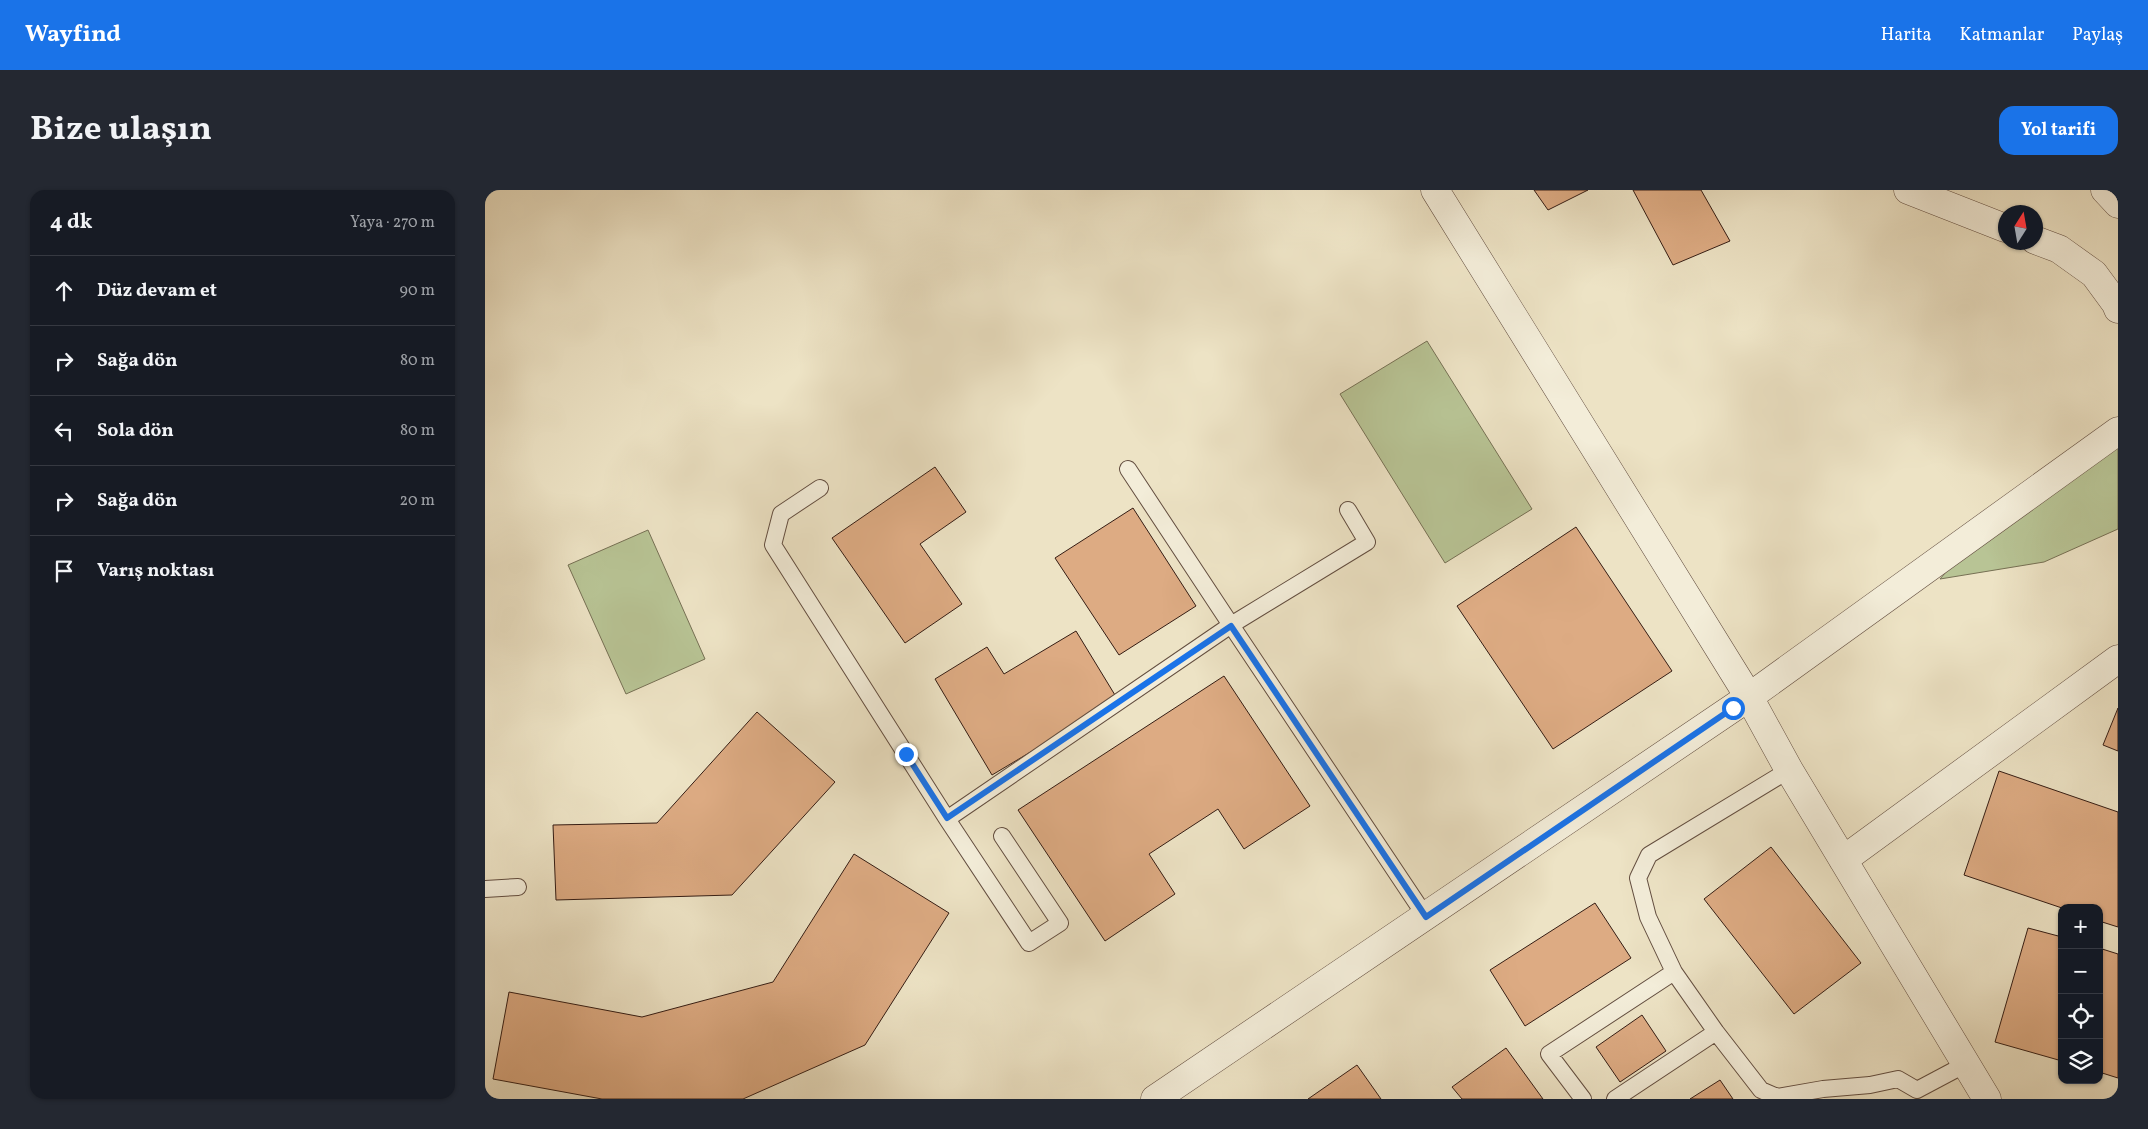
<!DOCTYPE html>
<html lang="tr">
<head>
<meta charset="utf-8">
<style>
  body { margin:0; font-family:Vollkorn,serif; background:#242831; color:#f1f3f6 }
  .controls { position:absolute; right:15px; bottom:15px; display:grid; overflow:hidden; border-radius:10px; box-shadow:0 1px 4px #0004 }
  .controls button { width:45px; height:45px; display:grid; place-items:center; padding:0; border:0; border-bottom:1px solid #363941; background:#171b24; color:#f1f3f6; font:25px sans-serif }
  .compass { position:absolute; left:1513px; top:15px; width:45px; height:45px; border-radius:50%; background:#171b24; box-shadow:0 1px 4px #0004; rotate:11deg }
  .stop { position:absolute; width:15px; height:15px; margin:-11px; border:4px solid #1a73e8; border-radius:50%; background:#fff }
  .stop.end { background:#1a73e8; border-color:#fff; box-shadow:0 1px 5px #0008 }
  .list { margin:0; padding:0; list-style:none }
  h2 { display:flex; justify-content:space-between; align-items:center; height:65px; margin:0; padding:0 20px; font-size:21px }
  h2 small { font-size:16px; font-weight:400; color:#9ea1a6 }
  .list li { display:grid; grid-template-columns:32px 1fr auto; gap:15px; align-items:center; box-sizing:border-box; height:70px; padding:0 20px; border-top:1px solid #363941 }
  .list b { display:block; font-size:19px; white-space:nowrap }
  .list em { font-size:16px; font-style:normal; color:#9ea1a6 }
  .icon { flex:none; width:28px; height:28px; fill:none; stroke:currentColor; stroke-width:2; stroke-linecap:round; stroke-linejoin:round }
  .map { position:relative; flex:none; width:1633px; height:909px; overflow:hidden; border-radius:15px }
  header { display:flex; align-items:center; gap:30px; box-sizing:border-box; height:70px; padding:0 25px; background:#1a73e8; color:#fff }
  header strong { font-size:24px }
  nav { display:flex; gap:28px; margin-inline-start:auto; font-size:18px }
  .intro { display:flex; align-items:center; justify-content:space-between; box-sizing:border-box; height:120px; padding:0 30px }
  h1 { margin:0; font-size:35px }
  .button { padding:12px 22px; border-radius:15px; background:#1a73e8; color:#fff; font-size:18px; font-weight:700 }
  main { display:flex; gap:30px; padding:0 30px }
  aside { flex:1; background:#171b24; border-radius:15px; box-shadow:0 1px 4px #0004 }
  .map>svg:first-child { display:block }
</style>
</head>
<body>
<header>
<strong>Wayfind</strong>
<nav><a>Harita</a><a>Katmanlar</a><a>Paylaş</a></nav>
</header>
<div class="intro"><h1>Bize ulaşın</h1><a class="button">Yol tarifi</a></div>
<main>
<aside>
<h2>4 dk<small>Yaya · 270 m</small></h2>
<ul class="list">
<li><svg class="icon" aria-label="ahead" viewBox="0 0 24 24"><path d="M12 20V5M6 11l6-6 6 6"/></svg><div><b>Düz devam et</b></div><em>90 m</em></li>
<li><svg class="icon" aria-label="right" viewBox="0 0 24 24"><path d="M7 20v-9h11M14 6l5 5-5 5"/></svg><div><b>Sağa dön</b></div><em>80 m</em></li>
<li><svg class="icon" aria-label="left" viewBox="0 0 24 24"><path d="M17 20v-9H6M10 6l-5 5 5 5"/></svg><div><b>Sola dön</b></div><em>80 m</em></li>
<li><svg class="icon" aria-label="right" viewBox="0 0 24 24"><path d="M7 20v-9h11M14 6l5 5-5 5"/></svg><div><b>Sağa dön</b></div><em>20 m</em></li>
<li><svg class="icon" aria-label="arrive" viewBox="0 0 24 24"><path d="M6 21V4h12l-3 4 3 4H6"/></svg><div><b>Varış noktası</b></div></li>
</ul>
</aside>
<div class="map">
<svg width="1633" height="909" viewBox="0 0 1633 909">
  <rect width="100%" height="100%" fill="#ede3c5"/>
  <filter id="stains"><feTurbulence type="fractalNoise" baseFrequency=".004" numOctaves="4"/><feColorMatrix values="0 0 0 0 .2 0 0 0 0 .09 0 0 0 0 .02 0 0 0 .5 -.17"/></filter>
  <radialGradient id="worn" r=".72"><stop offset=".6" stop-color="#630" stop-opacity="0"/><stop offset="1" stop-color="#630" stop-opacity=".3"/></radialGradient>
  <path fill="#b8c495" stroke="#767054" d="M942 151 1047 319 960 373 855 204Z
    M1633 256V339L1559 372 1455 389 1473 368Z
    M163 340 220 469 141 504 83 375Z"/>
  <path fill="#ddab83" stroke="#351d14" d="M1049 0H1103L1063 20Z
    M1148 0H1216L1245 51 1188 75Z
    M450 277 481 322 435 354 477 414 420 453 347 348Z
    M648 318 711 416 634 465 570 368Z
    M1091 337 1187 481 1068 559 972 416Z
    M591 441 633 510 507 585 450 489 502 457 519 484Z
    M739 486 825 616 759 659 733 619 664 664 690 704 620 751 533 620Z
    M1633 518V561L1618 555Z
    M272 522 350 592 247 705 71 710 68 635 172 633Z
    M1514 581 1633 622V737L1614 731V718H1577L1479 685Z
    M1286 657 1376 773 1309 824 1219 709Z
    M369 664 464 723 380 855 258 909H117L8 889 24 802 157 827 288 792Z
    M1110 713 1146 768 1040 836 1005 780Z
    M1543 738 1577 747V871L1510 852Z
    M1614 758 1633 764V888L1614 882Z
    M1157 825 1181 861 1135 892 1111 857Z
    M1021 858 1058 909H977L967 897Z
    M872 875 896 909H823Z
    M1235 890 1248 909H1205Z"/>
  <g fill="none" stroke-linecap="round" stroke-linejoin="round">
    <defs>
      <path id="service" d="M335 298 296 324 288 355 462 629 544 753 575 733 517 646
        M863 320 882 352 746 435 941 727
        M1304 580 1164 665 1153 688 1163 727 1189 782 1231 842 1276 900 1292 907 1338 899 1385 895 1413 889 1432 900 1481 874
        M462 629 746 435 643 279
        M0 699 33 697
        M1098 909 1064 864 1189 782
        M1130 909 1231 842"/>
      <path id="minor" d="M950 0 1264 507 1304 580 1502 909
        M1423 0 1520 38
        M1620 0 1633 14
        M1550 50 1574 59 1609 84 1631 114 1633 119
        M1358 670 1633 469
        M670 909 1264 507 1633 241"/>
    </defs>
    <use href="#service" stroke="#634e40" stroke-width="18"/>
    <use href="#minor" stroke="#634e40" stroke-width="29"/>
    <use href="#service" stroke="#f3edd9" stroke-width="16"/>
    <use href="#minor" stroke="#f3edd9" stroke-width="28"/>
  </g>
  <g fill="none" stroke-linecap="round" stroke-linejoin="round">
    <path stroke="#1a73e8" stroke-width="6" d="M421 564 462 628 746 436 941 727 1248 518"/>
  </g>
  <rect width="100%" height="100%" filter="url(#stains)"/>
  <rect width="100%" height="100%" fill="url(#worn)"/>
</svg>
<div class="controls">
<button>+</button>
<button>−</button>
<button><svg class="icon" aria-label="locate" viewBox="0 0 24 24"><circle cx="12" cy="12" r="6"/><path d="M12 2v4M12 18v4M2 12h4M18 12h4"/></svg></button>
<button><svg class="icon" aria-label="layers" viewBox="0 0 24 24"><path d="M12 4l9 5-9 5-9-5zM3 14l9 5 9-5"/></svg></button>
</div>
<svg class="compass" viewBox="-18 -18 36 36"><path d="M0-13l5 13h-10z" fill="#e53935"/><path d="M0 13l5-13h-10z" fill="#9ea1a6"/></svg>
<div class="stop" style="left:1248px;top:518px"></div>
<div class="stop end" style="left:421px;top:564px"></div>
</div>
</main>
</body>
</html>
